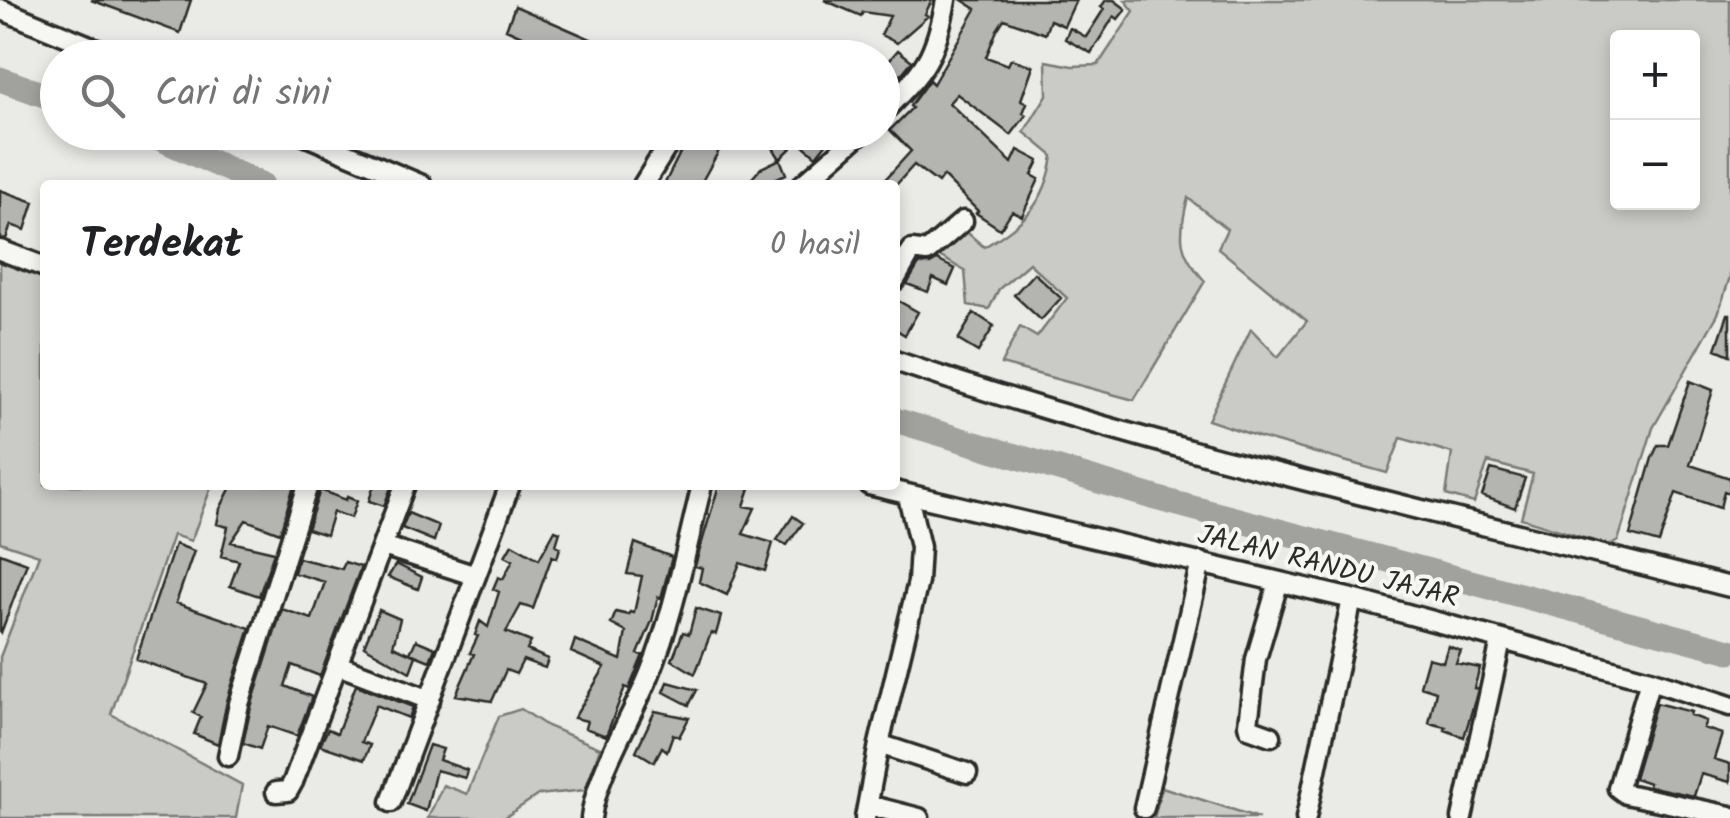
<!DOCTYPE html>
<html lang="id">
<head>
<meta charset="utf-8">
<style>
  body { margin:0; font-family:Kalam,sans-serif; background:#f6f6f6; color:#202124 }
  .controls { position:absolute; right:30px; top:30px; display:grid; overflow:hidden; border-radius:10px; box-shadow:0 5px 15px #0003 }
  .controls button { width:90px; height:90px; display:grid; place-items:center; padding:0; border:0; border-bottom:2px solid #e0e0e0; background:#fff; color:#202124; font:50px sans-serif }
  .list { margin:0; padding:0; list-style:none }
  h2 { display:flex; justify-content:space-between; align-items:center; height:130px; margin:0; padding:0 40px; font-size:42px }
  h2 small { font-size:32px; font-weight:400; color:#757577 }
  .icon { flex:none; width:55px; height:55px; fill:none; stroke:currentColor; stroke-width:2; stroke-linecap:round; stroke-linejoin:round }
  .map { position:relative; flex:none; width:1730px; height:818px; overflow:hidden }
  .search { position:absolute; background:#fff; box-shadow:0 5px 15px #0003; left:40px; top:40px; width:860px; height:110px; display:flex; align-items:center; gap:25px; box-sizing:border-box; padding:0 35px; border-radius:55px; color:#757577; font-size:38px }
  .panel { position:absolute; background:#fff; box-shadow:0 5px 15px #0003; left:40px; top:180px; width:860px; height:310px; border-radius:10px }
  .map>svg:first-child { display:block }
</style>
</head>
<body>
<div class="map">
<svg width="1730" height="818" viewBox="0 0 1730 818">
  <rect width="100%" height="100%" fill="#eaeae6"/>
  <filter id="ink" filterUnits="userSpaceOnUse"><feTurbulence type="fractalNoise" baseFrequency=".01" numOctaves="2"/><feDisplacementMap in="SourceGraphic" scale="20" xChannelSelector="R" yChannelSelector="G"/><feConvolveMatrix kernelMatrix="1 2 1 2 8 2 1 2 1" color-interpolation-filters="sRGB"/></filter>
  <g filter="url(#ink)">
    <path fill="#cacac7" stroke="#7a7a79" stroke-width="2.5" fill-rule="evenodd" d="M1125 0H1730V277L1718 314 1653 428 1618 541 1609 546 1521 518 1533 474 1488 462 1474 503 1446 495 1452 453 1401 438 1387 473 1262 438 1208 420 1251 329 1278 357 1307 321 1218 248 1227 229 1188 198C1178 236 1178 252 1205 281L1134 400 1001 364 1020 327 1037 337 1067 298 1029 263 999 289 989 309 968 305 965 271 934 253 962 228 984 247C1023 224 1046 204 1053 156L1024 132 1047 95 1046 61 1072 66 1098 65 1134 11ZM1618 38H1692V202H1618Z
      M0 257 45 274V485H212L191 541 173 535 111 714 242 785 236 818H0V657L39 555 0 542Z
      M521 709 547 726 600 748 585 790 538 795 504 818H428L443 785 467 794 499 716Z
      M1162 787 1259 818H1154Z"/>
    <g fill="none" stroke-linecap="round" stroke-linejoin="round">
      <path stroke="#a1a19e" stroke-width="25" d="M0 79 58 100
        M146 132 262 185
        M895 420 1159 499 1730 651"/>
    </g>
    <path fill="#b4b4b1" stroke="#2b2b2b" stroke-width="2.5" d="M91 0H191L180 33Z
      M824 0H932L925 14 928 16 897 43 881 35 890 16 863 12 861 16Z
      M962 0H1076L1064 26 1050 20 1045 34 1004 19 997 30 986 57 1008 65 1011 59 1033 66 1021 100 1027 103 1023 113 1026 115 1011 135 957 94 949 103 1012 163 1018 150 1039 161 1032 175 1039 179 1022 216 1012 211 1000 229 976 213 978 211 943 176 938 183 914 165 896 185H880L911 151 890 130 912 108 910 106 929 80 933 84 976 9Z
      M1106 0H1114L1126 9 1118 19 1114 16 1091 53 1065 39 1070 28 1086 37 1104 9 1101 7Z
      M515 6 634 58H571L506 29Z
      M898 50 912 61 899 77 885 65Z
      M702 132H733L721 147 700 185H664L684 145 691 149Z
      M786 132H835L816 156 798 141 780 159 770 143Z
      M780 159 786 174 761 185H746L761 168Z
      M0 190 34 202 25 230 11 225 6 239 0 238Z
      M937 260 955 269 948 285 933 278 928 292 907 284 919 264H930Z
      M1034 273 1061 298 1041 320 1014 295Z
      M895 299 918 312 905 335 895 329Z
      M974 313 994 326 978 352 958 340Z
      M1728 314H1730V355L1716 349Z
      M1690 381 1713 390 1690 465 1730 478V493L1724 491 1720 508 1676 493 1659 543 1630 535 1652 458 1658 445H1668Z
      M1491 469 1525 478 1515 508 1482 496Z
      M232 485H294L280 533 246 520 231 542 274 552 259 596 230 586 239 561 221 556 228 527 217 524 220 509Z
      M374 485H392L384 506 369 501Z
      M719 485H751L744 506 755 508 743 534 773 543 765 571 740 563 727 595 699 582 702 568 695 566Z
      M320 490 346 500 347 497 357 501 351 518 333 512 326 535 307 529Z
      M408 513 439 526 434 541 402 528Z
      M793 516 803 523 787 545 777 540Z
      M555 530 560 532 556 545 560 548 557 558 552 556 533 609 521 605 506 632 531 642 527 650 548 659 545 668 523 660 516 674 506 670 492 701 456 695 474 654 470 653 478 636 475 635 480 621 488 627 499 592 493 589 498 577 503 579 513 560 505 556 512 544 539 559Z
      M635 543 672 557 661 598 658 597 652 621 638 654 643 655 629 689 625 687 606 736 585 728 587 721 574 718 605 667 571 652 575 640 621 660 626 632 611 624 616 612 629 615 630 612 634 613 642 576 627 574Z
      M175 544 194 551 176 603 250 628 227 701 218 744 194 734 201 717 193 713 207 684 136 659Z
      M0 553 27 563 1 633 0 632Z
      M298 558 342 569 345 562 361 567 320 676 292 665 285 686 312 697 297 736 268 726 260 749 243 743 251 707 282 609 312 619 325 582 294 573Z
      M396 564 422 577 418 589 388 577Z
      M696 608 721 616 716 634 711 633 695 674 672 660 683 632 689 634Z
      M379 610 400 619 393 646 416 656 410 672 364 646Z
      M416 640 435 648 430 661 410 653Z
      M1448 646 1461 651 1456 663 1480 668 1474 688 1478 689 1475 700 1464 737 1445 730 1446 727 1429 723 1436 691 1420 686 1428 658 1443 662Z
      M668 682 697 690 689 705 664 692Z
      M356 685 413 707 409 718 376 705 361 742 370 745 364 760 320 745 328 729 337 733Z
      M1656 703 1691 712 1690 715 1706 721 1703 728 1722 734 1714 759 1730 764V782L1701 774 1694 796 1648 786 1649 783 1634 778Z
      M655 711 689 718 679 737 673 734 667 751 662 747 654 762 636 751Z
      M429 745 443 749 439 760 467 770 465 778 436 770 426 811 407 804Z"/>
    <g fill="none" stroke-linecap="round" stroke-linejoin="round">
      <defs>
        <path id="minor" d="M0 9 119 58
          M521 51 535 58
          M882 113C924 70 935 60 946 0
          M297 132 422 185
          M643 185 676 132
          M802 185 862 132
          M0 250 45 267
          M895 280 912 250 927 252 963 221
          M895 361C1168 454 1451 515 1730 587
          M869 485 1352 599 1650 680 1730 706
          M383 546 476 576
          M338 665 430 700
          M1650 680 1618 788 1626 794 1730 816
          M1271 736 1249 728 1248 724 1256 659 1278 584
          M879 744 967 773
          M228 756 239 704 308 485
          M276 792 288 791 293 782 405 485
          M391 802 510 485
          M868 805 919 818
          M1144 808 1201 562
          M591 818C597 771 632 718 650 673 674 614 686 548 702 485
          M865 818 879 744 918 582 920 547 908 496
          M1306 818 1352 599
          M1462 818 1501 641"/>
      </defs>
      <use href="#minor" stroke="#2b2b2b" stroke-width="25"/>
      <use href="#minor" stroke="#f6f6f2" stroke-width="18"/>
    </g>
  </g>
  <g text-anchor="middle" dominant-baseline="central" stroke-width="8" stroke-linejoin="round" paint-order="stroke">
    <g font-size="28" fill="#2b2b2b" stroke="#f6f6f2">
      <text transform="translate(1328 567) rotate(14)">JALAN RANDU JAJAR</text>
    </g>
  </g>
</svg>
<div class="controls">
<button>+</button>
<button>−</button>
</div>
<div class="search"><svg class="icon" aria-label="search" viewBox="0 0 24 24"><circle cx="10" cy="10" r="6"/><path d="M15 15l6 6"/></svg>Cari di sini</div>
<section class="panel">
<h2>Terdekat<small>0 hasil</small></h2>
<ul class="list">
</ul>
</section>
</div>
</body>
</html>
